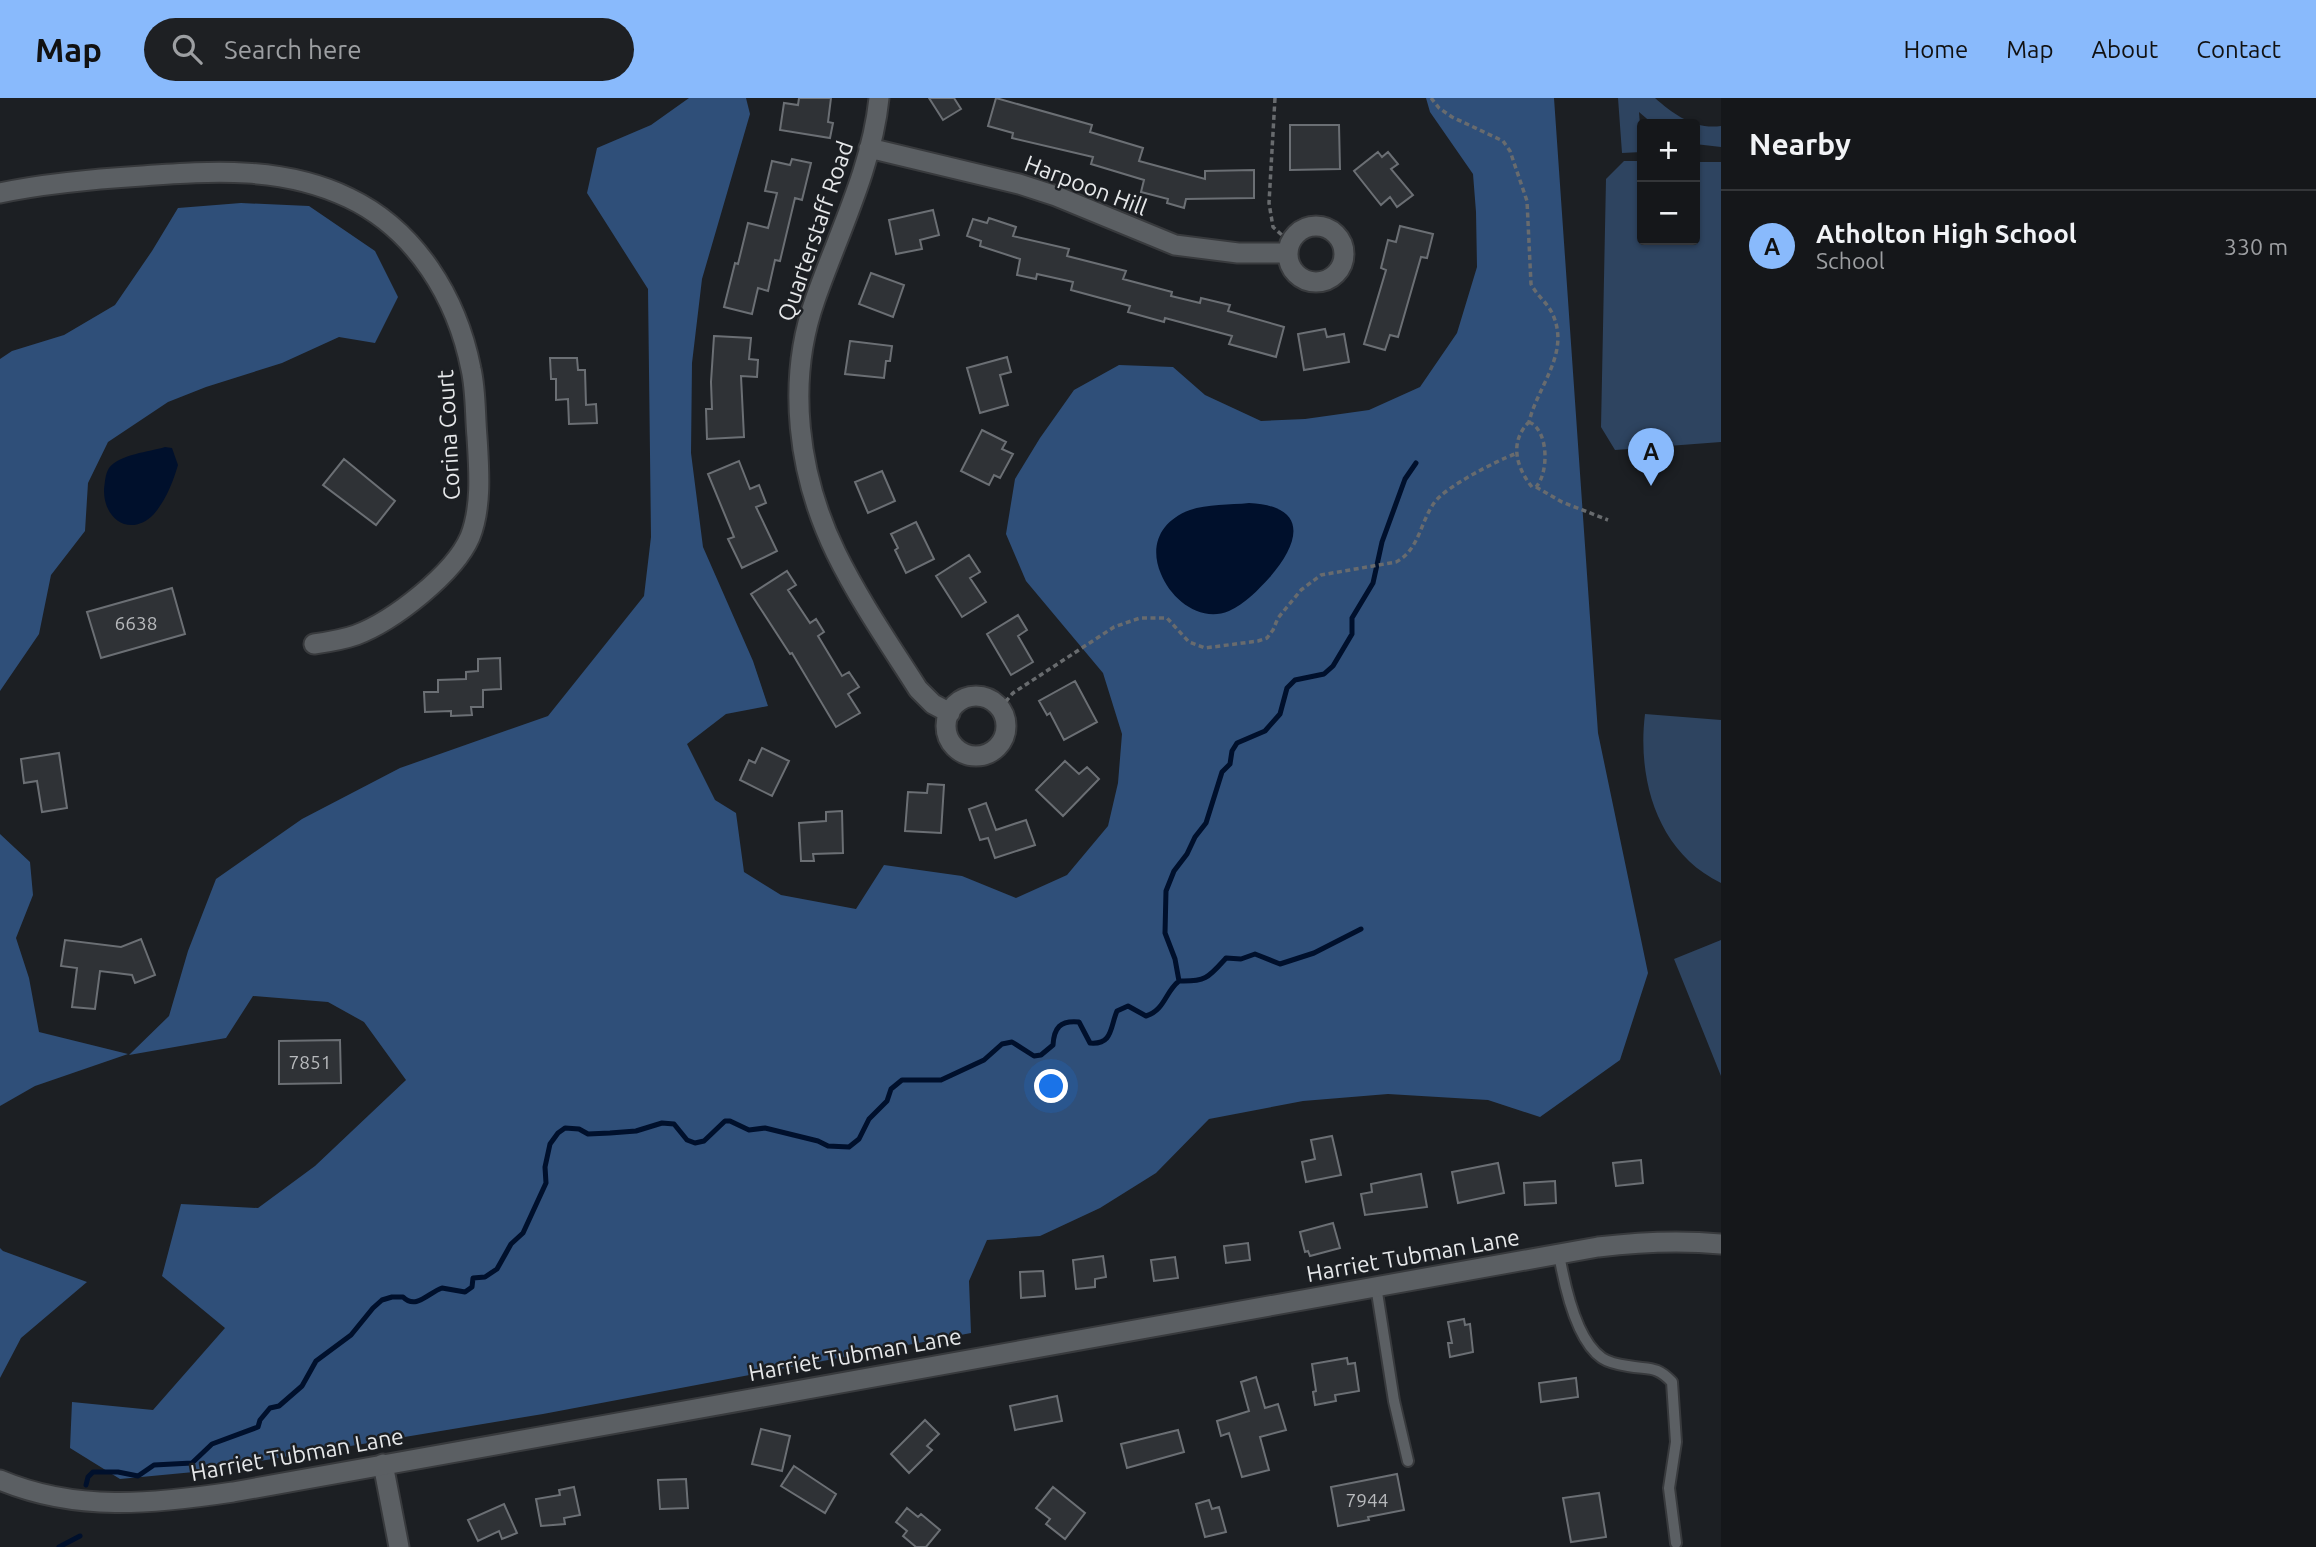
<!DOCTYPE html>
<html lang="en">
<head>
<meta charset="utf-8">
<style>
  body { margin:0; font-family:Ubuntu,sans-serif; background:#1e2023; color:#f1f3f6 }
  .controls { position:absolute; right:21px; top:21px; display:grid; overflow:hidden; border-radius:7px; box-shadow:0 2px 5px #0004 }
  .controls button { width:63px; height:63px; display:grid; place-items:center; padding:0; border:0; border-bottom:2px solid #343639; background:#15171a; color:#f1f3f6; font:35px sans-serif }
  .you { position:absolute; left:1052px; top:989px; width:24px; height:24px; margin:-18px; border:5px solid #fff; border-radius:50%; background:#1a73e8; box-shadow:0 0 0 10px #1a73e833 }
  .badge { display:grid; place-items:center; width:46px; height:46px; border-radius:50%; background:#89bafc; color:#111; font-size:23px; font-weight:700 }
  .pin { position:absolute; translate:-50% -58px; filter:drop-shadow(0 2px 4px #0008) }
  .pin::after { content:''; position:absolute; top:37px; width:24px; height:21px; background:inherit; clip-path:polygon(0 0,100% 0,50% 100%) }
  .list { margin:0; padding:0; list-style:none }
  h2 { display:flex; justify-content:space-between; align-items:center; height:91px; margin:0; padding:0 28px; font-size:30px }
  h2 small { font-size:23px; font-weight:400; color:#9d9fa2 }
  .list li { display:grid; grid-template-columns:46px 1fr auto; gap:21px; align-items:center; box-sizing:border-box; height:112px; padding:0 28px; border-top:2px solid #343639 }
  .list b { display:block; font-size:26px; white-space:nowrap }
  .list p { margin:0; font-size:23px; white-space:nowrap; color:#9d9fa2 }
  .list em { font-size:23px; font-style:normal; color:#9d9fa2 }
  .icon { flex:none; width:38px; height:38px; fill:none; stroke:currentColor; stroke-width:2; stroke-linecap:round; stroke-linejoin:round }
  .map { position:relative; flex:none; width:1721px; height:1449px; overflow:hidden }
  header { display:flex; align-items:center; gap:42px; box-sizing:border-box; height:98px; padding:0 35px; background:#89bafc; color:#111 }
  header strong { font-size:33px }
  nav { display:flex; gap:38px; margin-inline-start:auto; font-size:24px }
  .search { width:490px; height:63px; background:#1e2023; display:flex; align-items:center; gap:18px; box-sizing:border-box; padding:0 24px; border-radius:38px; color:#9d9fa2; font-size:26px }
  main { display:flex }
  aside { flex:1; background:#15171a }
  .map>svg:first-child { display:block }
</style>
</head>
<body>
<header>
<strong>Map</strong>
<div class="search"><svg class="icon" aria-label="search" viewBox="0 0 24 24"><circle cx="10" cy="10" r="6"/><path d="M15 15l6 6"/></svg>Search here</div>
<nav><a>Home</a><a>Map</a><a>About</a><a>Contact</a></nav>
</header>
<main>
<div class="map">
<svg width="1721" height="1449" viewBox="0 0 1721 1449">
  <rect width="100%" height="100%" fill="#1c1f23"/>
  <path fill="#2e4460" d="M1618 0H1655C1673 16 1695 32 1721 28V49L1695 46V26H1653L1639 14 1642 54 1622 55Z
    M1624 63H1642V142H1695V64H1721V344L1615 352 1601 329 1606 81Z
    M1645 616 1721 622V785C1657 754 1637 681 1645 616Z
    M1721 842V978L1674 861Z"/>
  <path fill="#2f4f79" d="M689 0H746L750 16 702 181 692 265 691 355 703 449 753 563 768 608 726 616 687 646 715 702 736 715 744 774 781 797 856 811 884 767 962 778 1016 800 1067 777 1108 728 1118 685 1122 636 1103 575 1026 483 1006 436 1015 381 1040 340 1074 292 1119 267 1173 269 1205 297 1261 323 1305 321 1369 312 1420 289 1457 235 1477 169 1476 114 1473 76 1430 14 1426 0H1554L1598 635 1648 875 1620 962 1540 1019 1488 1002 1388 996 1303 1003 1209 1021 1156 1075 1100 1110 1040 1138 987 1142 969 1183 971 1235 543 1316 194 1374 120 1381 70 1350 72 1304 153 1312 225 1230 162 1178 181 1106 258 1110 315 1068 406 982 364 924 328 904 253 898 226 940 129 957 169 918 188 853 216 781 302 721 400 670 548 618 644 498 651 439 648 191 587 95 597 50 651 27Z
    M241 105 309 108 375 153 398 199 375 245 339 239 282 265 206 289 168 304 108 344 88 385 85 433 51 477 39 536 0 593V261L12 253 64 237 115 207 152 153 178 110Z
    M0 736 30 764 33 797 16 840 29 880 39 934 128 956 35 988 0 1008Z
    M0 1150 3 1153 87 1184 21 1240 0 1280Z"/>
  <path fill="#00102c" d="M165 349 172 350 178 367C173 384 166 402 154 416 131 440 103 422 104 391 105 385 105 376 109 370 120 356 149 354 165 349Z
    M1249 405C1308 408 1301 443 1270 479 1258 492 1245 506 1229 513 1200 525 1171 501 1161 476 1149 448 1160 423 1190 412 1207 406 1230 407 1249 405Z"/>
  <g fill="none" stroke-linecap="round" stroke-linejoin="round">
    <path stroke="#00102c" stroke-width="5" d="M1179 883 1175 861 1165 835 1166 793 1174 773 1187 756 1195 739 1206 725 1222 674 1230 666 1232 653 1237 645 1265 633 1280 616 1287 590 1295 582 1324 576 1333 568 1352 536V520L1373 485 1382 444 1405 381 1416 365
      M86 1387 88 1379 93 1374H118L138 1378 154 1367 192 1365 212 1346 258 1329 260 1322 270 1310 279 1308 302 1288 316 1263 351 1237 373 1210 382 1202 392 1199H403C416 1212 428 1195 442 1190L465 1194 472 1189 473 1180 485 1179 497 1171 511 1146 523 1135 546 1085 545 1069 550 1046 558 1035 565 1030 579 1031 588 1036 610 1035 636 1033 662 1025 674 1026 687 1042 695 1045 704 1043 725 1023H730L749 1032 765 1030 818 1043 828 1048 849 1049 859 1041 869 1021 887 1003 891 991 902 982H941L984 962 1002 946 1012 944 1034 958 1041 957 1053 947C1054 930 1060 922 1079 924L1090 945C1113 947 1110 929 1117 913L1128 908 1146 918C1165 912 1165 894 1179 883 1206 884 1209 879 1226 860L1241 861 1255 856 1280 866 1314 855 1361 831
      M59 1449 80 1438"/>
  </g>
  <path fill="#2f3236" stroke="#6b6f74" stroke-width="2" d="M799 0H831L828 24 833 25 830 40 780 32 784 5 798 7Z
    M929 0H954L961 11 943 22Z
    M996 0 1092 27 1090 34 1143 50 1139 63 1205 81V73L1254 72V100L1186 101 1184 110 1167 105 1168 101 1141 94 1144 82 1091 66 1093 59 1012 40 1013 35 988 28Z
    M1290 27H1339L1340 71 1290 72Z
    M1378 54 1382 59 1388 54 1398 66 1391 71 1413 97 1397 109 1390 99 1381 107 1354 73Z
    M792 61 811 65 802 102 795 100 780 163 775 162 768 193 758 190 752 216 724 209 735 165 738 166 748 125 768 130 777 95 765 93 772 63 790 67Z
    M933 112 939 137 920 142 922 151 896 156 889 122Z
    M989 120 1016 129 1013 138 1069 151 1067 158 1126 173 1123 181 1172 194 1171 198 1200 205 1201 200 1230 207 1228 213 1284 229 1276 259 1229 246 1232 238 1165 220 1164 224 1128 214 1130 208 1071 192 1073 184 1037 176 1036 181 1017 177 1020 161 980 148 981 143 967 138 973 121 987 125Z
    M1400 128 1433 136 1427 160 1421 159 1398 239 1390 237 1385 252 1364 246 1386 172 1381 170 1388 142 1396 144Z
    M871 175 904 187 893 219 859 206Z
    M1325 231 1327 239 1344 236 1349 264 1304 272 1298 236Z
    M714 238 751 240 749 261 758 262 757 279 741 278 744 339 707 341 706 311H712L711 284Z
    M850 243 892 248 890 263H886L884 280 845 276Z
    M1007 259 1011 274 1000 277 1008 307 980 315 967 270Z
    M550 260H577L578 272H585L586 307 596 306 597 325 569 326 568 301 556 302V281H551Z
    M982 332 1006 344 1002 351 1013 356 1000 380 994 377 989 387 961 373Z
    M344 361 395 403 376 427 323 387Z
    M739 363 750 391 759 387 766 405 756 409 777 453 742 470 728 441 734 439 708 376Z
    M882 373 895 403 868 415 855 384Z
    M916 424 934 461 906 475 895 452 898 450 891 436Z
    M969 457 980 474 970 480 986 504 962 519 936 478Z
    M787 473 796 487 788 492 810 525 816 521 824 534 818 538 842 578 849 574 859 589 848 596 860 615 836 629 792 555 790 556 751 496Z
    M172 490 185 536 101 560 87 514Z
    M1018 517 1027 532 1018 538 1033 564 1011 577 987 536Z
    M500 560 501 591 483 592V609H471L472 617 451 618V613L425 614 424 594H438V582L466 581V574L478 573V561Z
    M1075 583 1097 624 1064 642 1050 615 1047 617 1039 603Z
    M762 650 789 663 772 698 740 682 749 662 755 665Z
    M59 655 67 710 42 714 37 683 24 685 21 661Z
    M1065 663 1079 676 1087 669 1099 681 1063 718 1036 692Z
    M928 686 944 687 941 735 905 733 908 694 927 695Z
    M986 705 996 732 1026 722 1035 747 995 760 988 740 980 742 969 711Z
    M842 713 843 755 813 756 814 763H801L799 725 826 723V714Z
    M141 841 155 877 135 885 132 877 100 873 95 911 72 909 77 870 61 868 65 842 121 849Z
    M340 942 341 985 279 986V943Z
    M1332 1038 1341 1077 1306 1084 1302 1064 1315 1061 1311 1042Z
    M1641 1062 1643 1085 1616 1088 1613 1065Z
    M1498 1065 1504 1095 1458 1105 1452 1074Z
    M1421 1076 1427 1109 1365 1117 1361 1096 1372 1094 1371 1086Z
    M1555 1083 1556 1105 1525 1107 1524 1085Z
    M1333 1125 1340 1150 1310 1158 1308 1153 1305 1154 1300 1134Z
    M1248 1145 1250 1162 1226 1165 1224 1148Z
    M1103 1158 1106 1179 1095 1181V1189L1076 1191 1073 1162Z
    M1175 1159 1178 1180 1154 1183 1151 1162Z
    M1043 1173 1045 1198 1021 1200 1020 1174Z
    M1464 1221 1465 1227 1470 1226 1473 1254 1450 1259 1448 1245H1452L1448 1224Z
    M1347 1260 1348 1266 1355 1265 1359 1293 1335 1297 1336 1303 1315 1307 1313 1294 1316 1293 1312 1266Z
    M1256 1279 1265 1310 1278 1306 1286 1332 1260 1339 1269 1372 1242 1379 1229 1335 1221 1338 1217 1323 1249 1313 1241 1284Z
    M1576 1280 1578 1299 1541 1304 1539 1285Z
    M1057 1298 1062 1323 1015 1332 1010 1308Z
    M925 1322 939 1336 927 1348 932 1352 909 1375 891 1356Z
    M761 1331 790 1338 782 1373 752 1366Z
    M1178 1332 1184 1354 1127 1370 1121 1346Z
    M794 1368 836 1396 825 1415 781 1388Z
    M1397 1376 1404 1412 1368 1419 1369 1422 1338 1428 1331 1389Z
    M686 1381 688 1410 660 1411 658 1382Z
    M574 1389 580 1417 564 1420 565 1426 541 1428 536 1401 560 1397 559 1392Z
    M1053 1389 1085 1415 1065 1441 1046 1426 1050 1421 1036 1410Z
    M1599 1395 1606 1439 1571 1444 1563 1400Z
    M1209 1402 1212 1411 1219 1409 1226 1434 1205 1439 1196 1406Z
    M504 1406 517 1435 502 1441 499 1433 478 1443 468 1422Z
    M907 1410 918 1419 921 1416 940 1432 926 1449H916L903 1438 907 1433 896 1424Z"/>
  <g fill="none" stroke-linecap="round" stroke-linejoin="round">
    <defs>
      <path id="service" d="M1559 1156C1564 1185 1576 1242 1602 1260 1608 1264 1621 1267 1628 1268 1649 1272 1656 1267 1672 1284L1676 1344 1669 1390 1676 1445
        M1376 1188 1394 1303 1408 1363"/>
      <path id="minor" d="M879 0C872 70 838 136 815 202 786 284 798 377 836 455 859 502 890 547 918 591L933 606 950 615
        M869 50 1019 86 1056 98 1175 147 1238 155H1287
        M0 95C47 85 94 81 142 78 213 73 283 68 349 100 416 132 457 200 471 271 476 293 475 317 477 339 479 371 482 409 470 439 454 476 393 523 356 537 342 542 328 544 314 546
        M1288 156a28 28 0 1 1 56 0a28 28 0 1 1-56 0Z
        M946 628a30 30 0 1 1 60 0a30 30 0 1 1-60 0Z
        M383 1366 399 1449"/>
      <path id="tertiary" d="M0 1382C76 1414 153 1406 233 1394L1598 1149C1639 1144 1680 1142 1721 1146"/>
    </defs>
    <use href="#service" stroke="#383a3d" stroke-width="14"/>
    <use href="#minor" stroke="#383a3d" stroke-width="23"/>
    <use href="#tertiary" stroke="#383a3d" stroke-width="23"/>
    <path stroke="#686b6e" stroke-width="3.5" stroke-dasharray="5 3.5" stroke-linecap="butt" d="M1275 0 1269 105 1273 129 1283 138
      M1431 0 1439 10 1452 19 1503 43 1510 53 1527 103 1531 186C1537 198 1548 205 1553 217 1570 256 1538 287 1529 324
      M1529 324C1549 332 1549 375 1536 389H1532C1516 369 1509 344 1529 324Z
      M1536 389 1562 404 1608 422
      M1000 610 1013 595 1114 529 1140 520H1167L1189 544 1205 550 1258 543 1267 540 1273 532 1278 520 1301 492 1321 477 1396 464C1419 452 1420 425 1434 405 1445 389 1496 363 1515 356"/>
    <use href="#service" stroke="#5b5f63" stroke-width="10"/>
    <use href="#minor" stroke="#5b5f63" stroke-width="19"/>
    <use href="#tertiary" stroke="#5b5f63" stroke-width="19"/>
  </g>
  <g text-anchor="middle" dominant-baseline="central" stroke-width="5" stroke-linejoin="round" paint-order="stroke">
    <g font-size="19" fill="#b8babd">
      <text x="136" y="525">6638</text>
      <text x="310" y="964">7851</text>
      <text x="1367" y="1402">7944</text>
    </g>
    <g font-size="23" fill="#e6e8ea" stroke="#1c1f23">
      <text transform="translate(1086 87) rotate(21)">Harpoon Hill</text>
      <text transform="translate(815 133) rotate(-71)">Quarterstaff Road</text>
      <text transform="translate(448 337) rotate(-93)">Corina Court</text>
      <text transform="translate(1413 1157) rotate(-10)">Harriet Tubman Lane</text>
      <text transform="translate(855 1256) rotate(-10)">Harriet Tubman Lane</text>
      <text transform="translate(297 1356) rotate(-10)">Harriet Tubman Lane</text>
    </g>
  </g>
</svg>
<div class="controls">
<button>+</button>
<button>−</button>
</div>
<div class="you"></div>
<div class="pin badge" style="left:1651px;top:388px">A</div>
</div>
<aside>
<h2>Nearby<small></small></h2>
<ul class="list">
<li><span class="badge">A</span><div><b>Atholton High School</b><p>School</p></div><em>330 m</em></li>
</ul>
</aside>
</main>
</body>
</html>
